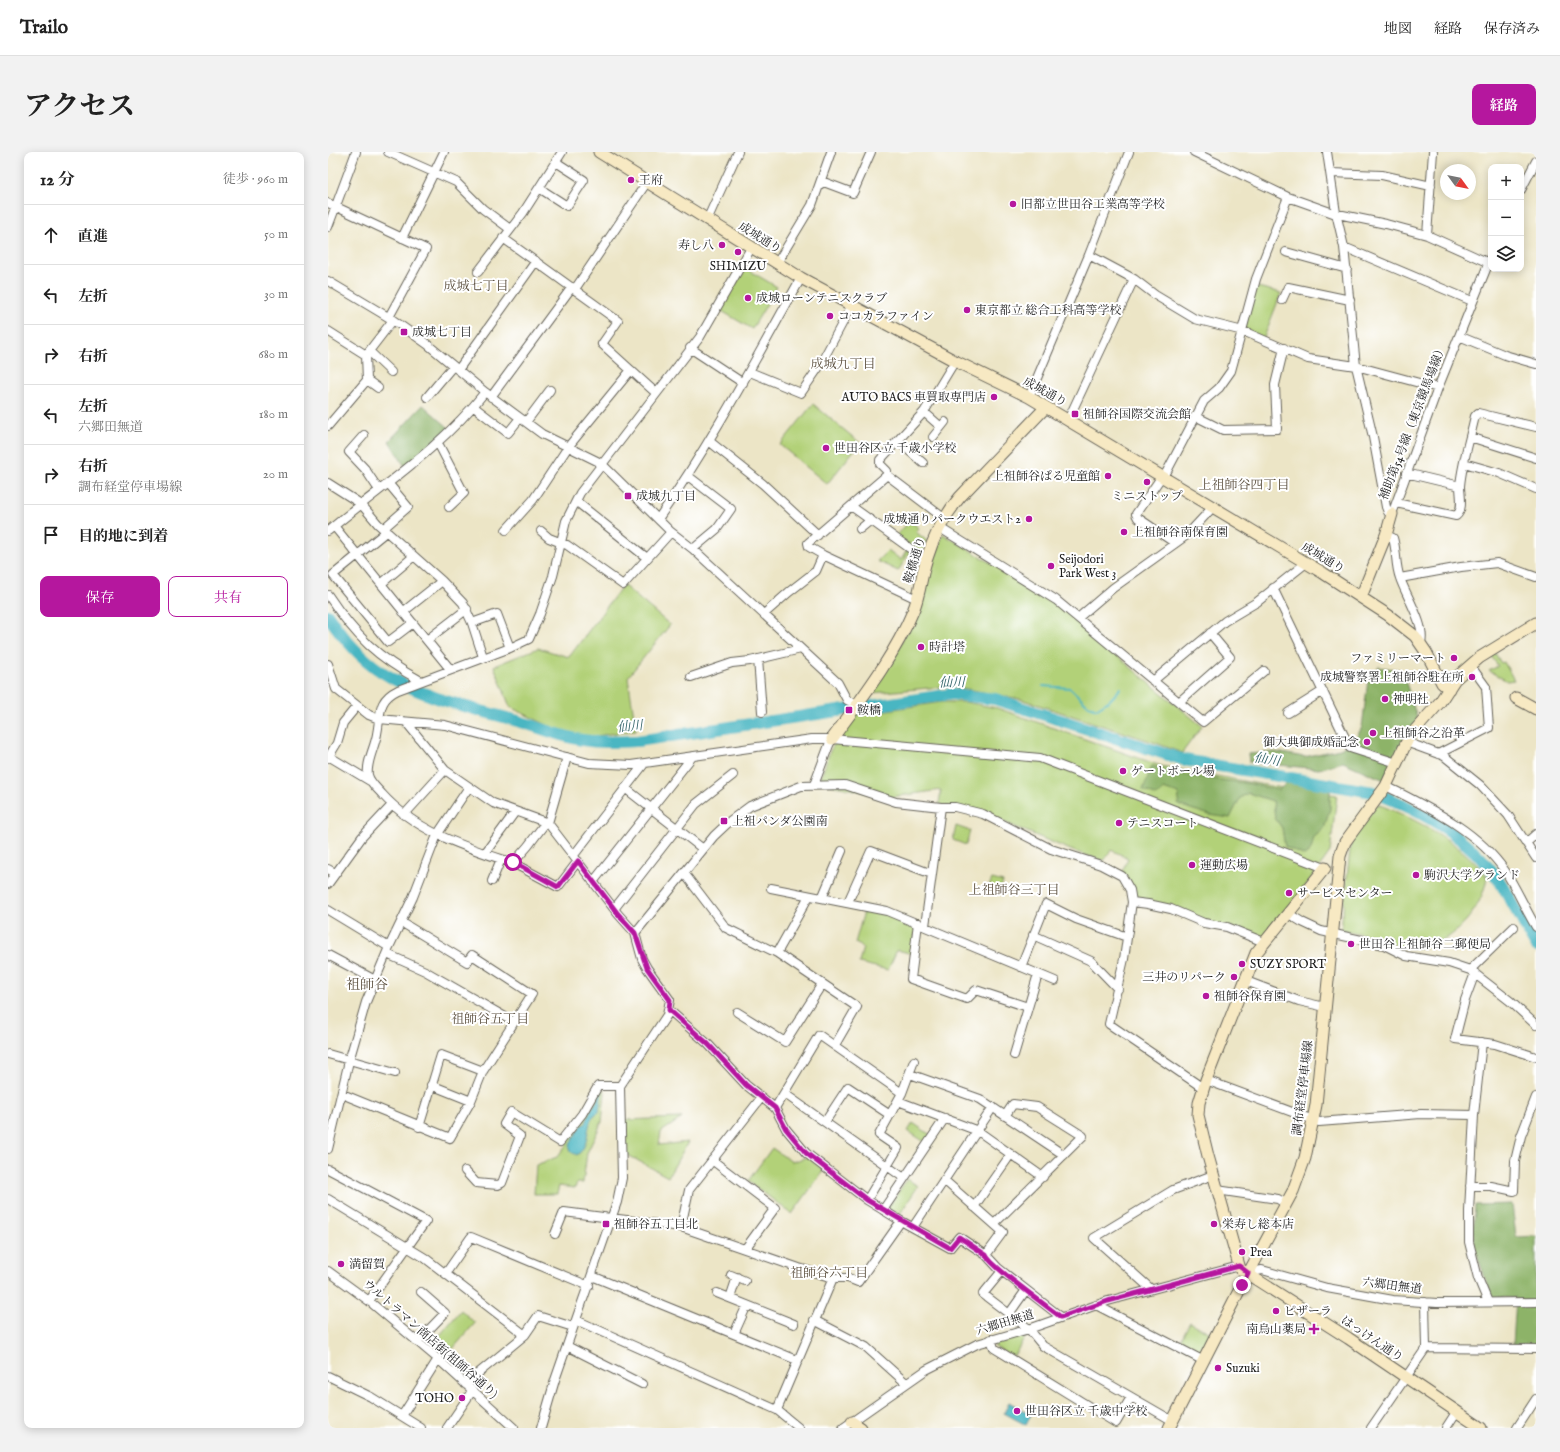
<!DOCTYPE html>
<html lang="ja">
<head>
<meta charset="utf-8">
<style>
  body { margin:0; font-family:"IM FELL English","Noto Serif JP",serif; background:#f2f2f2; color:#222 }
  .controls { position:absolute; right:12px; top:12px; display:grid; overflow:hidden; border-radius:8px; box-shadow:0 2px 10px #0003 }
  .controls button { width:36px; height:36px; display:grid; place-items:center; padding:0; border:0; border-bottom:1px solid #e0e0e0; background:#fff; color:#222; font:20px sans-serif }
  .compass { position:absolute; left:1112px; top:12px; width:36px; height:36px; border-radius:50%; background:#fff; box-shadow:0 2px 10px #0003; rotate:123deg }
  .stop { position:absolute; width:12px; height:12px; margin:-9px; border:3px solid #b5179e; border-radius:50%; background:#fff }
  .stop.end { background:#b5179e; border-color:#fff; box-shadow:0 1px 4px #0008 }
  .list { margin:0; padding:0; list-style:none }
  h2 { display:flex; justify-content:space-between; align-items:center; height:52px; margin:0; padding:0 16px; font-size:17px }
  h2 small { font-size:13px; font-weight:400; color:#767676 }
  .list li { display:grid; grid-template-columns:26px 1fr auto; gap:12px; align-items:center; box-sizing:border-box; height:60px; padding:0 16px; border-top:1px solid #e0e0e0 }
  .list b { display:block; font-size:15px; white-space:nowrap }
  .list p { margin:0; font-size:13px; white-space:nowrap; color:#767676 }
  .list em { font-size:13px; font-style:normal; color:#767676 }
  .actions { display:flex; gap:8px; padding:12px 16px }
  .actions a { flex:1; padding:9px 0; border:1px solid #b5179e; border-radius:8px; text-align:center; font-size:14px; color:#b5179e }
  .actions .main { background:#b5179e; color:#fff }
  .icon { flex:none; width:22px; height:22px; fill:none; stroke:currentColor; stroke-width:2; stroke-linecap:round; stroke-linejoin:round }
  .map { position:relative; flex:none; width:1208px; height:1276px; overflow:hidden; border-radius:8px }
  header { display:flex; align-items:center; gap:24px; box-sizing:border-box; height:56px; padding:0 20px; background:#fff; border-bottom:1px solid #e0e0e0 }
  header strong { font-size:19px }
  nav { display:flex; gap:22px; margin-inline-start:auto; font-size:14px }
  .intro { display:flex; align-items:center; justify-content:space-between; box-sizing:border-box; height:96px; padding:0 24px }
  h1 { margin:0; font-size:28px }
  .button { padding:10px 18px; border-radius:8px; background:#b5179e; color:#fff; font-size:14px; font-weight:700 }
  main { display:flex; gap:24px; padding:0 24px }
  aside { flex:1; background:#fff; border-radius:8px; box-shadow:0 2px 10px #0003 }
  .map>svg:first-child { display:block }
</style>
</head>
<body>
<header>
<strong>Trailo</strong>
<nav><a>地図</a><a>経路</a><a>保存済み</a></nav>
</header>
<div class="intro"><h1>アクセス</h1><a class="button">経路</a></div>
<main>
<aside>
<h2>12 分<small>徒歩 · 960 m</small></h2>
<ul class="list">
<li><svg class="icon" aria-label="ahead" viewBox="0 0 24 24"><path d="M12 20V5M6 11l6-6 6 6"/></svg><div><b>直進</b></div><em>50 m</em></li>
<li><svg class="icon" aria-label="left" viewBox="0 0 24 24"><path d="M17 20v-9H6M10 6l-5 5 5 5"/></svg><div><b>左折</b></div><em>30 m</em></li>
<li><svg class="icon" aria-label="right" viewBox="0 0 24 24"><path d="M7 20v-9h11M14 6l5 5-5 5"/></svg><div><b>右折</b></div><em>680 m</em></li>
<li><svg class="icon" aria-label="left" viewBox="0 0 24 24"><path d="M17 20v-9H6M10 6l-5 5 5 5"/></svg><div><b>左折</b><p>六郷田無道</p></div><em>180 m</em></li>
<li><svg class="icon" aria-label="right" viewBox="0 0 24 24"><path d="M7 20v-9h11M14 6l5 5-5 5"/></svg><div><b>右折</b><p>調布経堂停車場線</p></div><em>20 m</em></li>
<li><svg class="icon" aria-label="arrive" viewBox="0 0 24 24"><path d="M6 21V4h12l-3 4 3 4H6"/></svg><div><b>目的地に到着</b></div></li>
</ul>
<div class="actions"><a class="main">保存</a><a>共有</a></div>
</aside>
<div class="map">
<svg width="1208" height="1276" viewBox="0 0 1208 1276">
  <rect width="100%" height="100%" fill="#fff"/>
  <filter id="ink" filterUnits="userSpaceOnUse"><feTurbulence type="fractalNoise" baseFrequency=".025" numOctaves="2"/><feDisplacementMap in="SourceGraphic" scale="8" xChannelSelector="R" yChannelSelector="G"/><feConvolveMatrix kernelMatrix="1 2 1 2 8 2 1 2 1" color-interpolation-filters="sRGB"/></filter>
  <filter id="wash" filterUnits="userSpaceOnUse"><feTurbulence type="fractalNoise" baseFrequency=".012" numOctaves="4" result="noise"/><feDisplacementMap in="SourceGraphic" scale="16" xChannelSelector="R" yChannelSelector="G"/><feGaussianBlur stdDeviation="0.9" result="paint"/><feColorMatrix in="noise" values="0 0 0 0 0 0 0 0 0 0 0 0 0 0 0 0 0 1.4 0 .05"/><feComposite in="paint" operator="in"/></filter>
  <g filter="url(#wash)">
    <rect width="100%" height="100%" fill="#ece5c6"/>
    <path fill="#b2d178" stroke="#67764a" d="M417 116 449 135 424 177 392 158Z
      M926 134 953 141 935 188 916 180Z
      M485 252 532 291 499 332 452 293Z
      M582 369 591 376 588 380 599 389 593 403 567 385Z
      M615 382 726 449 808 520 874 574 854 601 828 591 692 547 623 534 544 541C578 492 596 439 615 382Z
      M560 398 573 408 579 398 582 400 570 419 549 409Z
      M295 433 342 473 300 525 308 578 248 587 182 555 166 514 210 496 241 505Z
      M1167 501 1173 511 1176 510 1186 528 1179 529 1161 519 1170 514 1163 504Z
      M614 550H637L669 556 833 614 948 635 1009 643 1002 700 965 751 937 785 932 786 807 749 793 722 800 706 783 698 776 709 745 699 678 671 611 652 613 638 563 645 491 631 502 599 525 563Z
      M1049 652C1089 667 1134 691 1159 725 1156 744 1147 760 1134 773 1117 791 1099 799 1074 795 1066 793 1059 788 1051 785 1039 782 1025 781 1013 777L1023 689Z
      M628 674 642 679 638 693 625 688Z
      M664 727 675 730 671 741 660 737Z
      M537 756 559 761 588 774 585 802 569 798 560 818 531 811 535 795 527 791Z
      M272 937H276L277 941 274 970 259 1001 255 1031H249L247 1036 231 1034 229 1042H206L208 1013 229 1005 239 992 235 989Z
      M354 966 333 980 331 993 360 990 340 1025 296 1001 295 968Z
      M585 971 604 984 598 991 580 979Z
      M444 996 464 1010 479 1005 496 1018 464 1062 420 1029Z
      M579 1027 590 1034 570 1065 559 1057Z
      M133 1158 147 1171 116 1207 102 1195Z
      M862 1170 882 1181 870 1202 851 1191Z
      M700 1181 685 1205 667 1195 666 1189Z"/>
    <path fill="#8db368" stroke="#546842" d="M95 253 121 276 79 314 76 313 61 289Z
      M1050 515 1074 518 1090 569 1056 628 1015 610 991 617 921 610 920 602 948 600 976 605 1012 597 1026 590 1034 575 1040 528H1045Z
      M824 614 861 624 917 631 951 638 959 630 1002 634V657L996 677 986 685 983 697 977 704 957 695 954 676 947 666 945 649 920 641 912 646 902 666 882 663 850 653 851 642 835 637 829 644 815 638Z
      M1184 1052 1188 1085 1208 1084V1195L1185 1193 1188 1146 1164 1145 1145 1092 1147 1053Z"/>
    <path fill="#48b6c2" stroke="#32696f" d="M272 940H274L271 960C255 967 265 992 249 1003L243 1000 241 994 253 974 258 971 262 959 269 949Z
      M681 1250 703 1263 698 1273 676 1261Z"/>
    <g fill="none" stroke-linecap="round" stroke-linejoin="round">
      <path stroke="#48b6c2" stroke-width="2" d="M715 534 742 536 760 553 768 557 782 548 793 536"/>
      <path stroke="#48b6c2" stroke-width="12" d="M0 463C14 485 31 505 54 520 95 547 146 556 193 570 213 576 234 585 254 588 273 591 290 590 309 589L624 542 667 547 856 608 1045 640C1093 658 1143 686 1172 730 1185 750 1196 773 1208 794"/>
    </g>
  </g>
  <g filter="url(#ink)">
    <g fill="none" stroke-linecap="round" stroke-linejoin="round">
      <defs>
        <path id="street" d="M60 0 128 30 155 57 182 77
          M866 0 960 45 1005 61 1058 72 1099 83 1161 111
          M999 0 1008 61 1016 95 1028 214 1045 285 1058 355 1060 360 1064 362 1110 236 1163 105
          M1003 21 1054 23 1103 34
          M493 29 525 41 543 0
          M211 36 239 54 256 28 228 10
          M1193 38 1208 9
          M0 51 98 97 61 165
          M379 68 410 0
          M0 75 28 0
          M1099 83 1105 0
          M74 86 116 0
          M175 86 290 169 274 192 328 241
          M1016 95 1144 149
          M958 100 1019 117
          M761 103 806 127 827 143 867 167 915 179 980 207 1028 214 1110 236
          M449 111 484 53 503 0
          M150 120 195 61 234 0
          M0 129 65 168 99 192 157 240 214 282 271 310 277 315 343 380 365 397 510 531 519 548 528 553
          M247 137 319 30
          M954 148 960 135 1022 148
          M0 179 38 203
          M1131 184 1177 203 1208 212
          M362 196 415 231
          M41 199 63 220
          M130 218 208 109
          M422 220 473 241 491 215 523 155
          M39 228 50 236
          M99 245 125 214
          M163 245 244 135
          M701 245 761 103 801 0
          M146 255 180 281 192 266
          M596 260 613 275
          M867 264 895 278 949 277 947 233 956 196
          M740 268 806 127
          M198 270 222 238
          M0 274 39 228 38 203 65 168
          M36 283 21 300 37 317 51 338
          M605 285 617 270
          M1142 285 1208 306
          M381 289 435 332 490 383
          M570 289 595 311
          M110 291 136 341 121 355
          M1136 311 1171 321 1208 337
          M1078 321 1132 334
          M559 323 617 367
          M360 324 403 357 389 377 365 397
          M834 324 808 362 810 366 847 391
          M836 325 876 249 891 236 903 219 928 127 960 45
          M0 331 33 352 50 372 114 429 135 451 144 471 155 505
          M249 350 319 406
          M1068 351 1128 364C1136 358 1132 343 1132 334 1134 311 1142 287 1147 264L1150 261 1208 275
          M523 354 598 408
          M330 367C384 290 427 208 473 126
          M6 374 122 517
          M56 376 80 355 60 331
          M612 376 728 448 875 570 936 519
          M532 377 543 368
          M178 378 205 348 240 295 303 218
          M0 379C54 334 113 296 157 240
          M59 379 5 423 60 490 85 471
          M213 379 221 386 239 393 295 433 343 380
          M1058 383 1065 386C1069 399 1067 413 1072 426 1077 442 1098 474 1093 490
          M495 403 589 447
          M1072 426 1133 415 1169 411 1208 425
          M53 432 86 404
          M945 436 1022 596 1069 611
          M0 443C28 485 49 505 93 529
          M75 460 114 429
          M436 462 461 440 488 419 495 403 481 395 480 391 559 323V319L552 312V308L596 260 627 209
          M750 466 785 436 859 383 885 355
          M144 471 169 462 182 496
          M99 488 139 457
          M430 507 434 560
          M0 512 8 537 41 563 51 567 117 573 261 611 303 613 484 587H504L712 606 997 716
          M363 525 404 511 422 509 473 497
          M825 529 897 469 929 450 978 411
          M851 550 902 505 882 481
          M960 561 995 539
          M78 570 117 618 165 651 220 671 290 762 307 781 314 807 319 816 342 848 339 863 292 934 294 1026 289 1050 227 1228 213 1276
          M1078 590 1116 604 1152 633 1180 663 1208 706
          M1110 602 1161 576 1158 535 1142 513
          M2 605 42 629
          M0 606 9 591 15 571 29 554
          M486 633 501 593 504 587
          M1058 634C1101 656 1149 678 1177 719 1189 737 1197 757 1208 775
          M297 636 375 697
          M76 663 117 618
          M218 670 200 694 185 711C138 695 88 680 54 642 49 636 42 631 40 623 38 610 47 595 49 582 53 562 49 548 70 538L182 496 201 487 212 462 225 424 238 369 252 341 372 185 423 96
          M220 671 239 605
          M1198 691 1208 682
          M157 701 187 660
          M246 703 316 612
          M185 711 230 735 250 709
          M0 717 7 721
          M356 721 398 776 449 801 529 855 507 893
          M164 729 173 707
          M265 730 364 605
          M0 732 34 685 64 653
          M443 736 559 759 727 829
          M494 746 514 699
          M520 750 543 699 604 722
          M804 750 820 752 843 757 876 771 899 775 936 790
          M286 757 368 652 405 623
          M0 758 61 795
          M961 762 974 770 993 779 1056 793 1078 804 1121 811 1142 818 1182 849 1208 873
          M590 771 583 827 639 847 648 838 700 855
          M597 774 613 655
          M307 781 386 684 403 668 422 654 473 634 517 633 568 650 613 655H627L655 662 723 697 773 713 794 724 802 738 804 750 796 807 781 872 875 936
          M705 783 763 809 790 837
          M449 801 481 744
          M59 802 97 819 186 870
          M0 803 47 828
          M693 815 718 752 748 767 799 785
          M1142 818 1186 775
          M1147 821 1137 848 1127 887 1167 892 1208 905
          M918 829 971 849 997 855
          M409 860 457 890 494 832
          M1154 890 1146 963 1141 1059V1090L1150 1126 1160 1150
          M0 902 67 921
          M686 903 710 822
          M582 922 652 947 736 1003
          M878 928 991 970 1093 962 1146 963
          M103 933 143 949
          M14 942 122 986 143 949 155 919 204 842 144 803 139 810 73 770
          M457 942 576 1026
          M570 949 650 979 715 1025
          M447 956 491 883 574 941
          M497 970 520 935 562 963
          M91 975 113 903 155 919
          M0 997 21 909 38 850 61 795 85 745 109 683 141 635
          M384 1008 447 1056 417 1097
          M0 1017 98 1069 41 1149
          M137 1019 148 1031 170 1033 174 1031 192 984 176 972 183 960 232 990 254 962 270 934H292
          M616 1028 675 1080 658 1103
          M1142 1034H1163L1186 1039 1187 1009 1193 984 1208 945
          M889 1038 950 1047 958 1052
          M0 1047 97 1106 197 1183
          M539 1048 570 996 551 983 574 941 586 909
          M646 1055 683 1002
          M555 1058 617 966
          M573 1069 622 1096 631 1085 658 1103 670 1116 733 1165
          M666 1072 755 984 709 955 685 952 677 964
          M353 1075 361 1038 433 946
          M585 1075 665 955
          M227 1082 236 1060 353 1075 471 1116 505 1126H520L530 1130 573 1069 539 1048 478 1001 458 977 447 956 418 933 380 892 341 858
          M0 1119 41 1149 110 1207 186 1276
          M674 1119 655 1142 701 1177 715 1194 845 1269
          M118 1121 143 1085 261 1134
          M920 1121 934 1118 999 1136 1065 1148 1109 1151 1208 1150
          M403 1123 417 1129
          M264 1124 469 1208
          M823 1137 766 1086 845 1038 885 1023
          M389 1141 466 1172
          M402 1146 409 1125
          M768 1153 876 1209
          M681 1162 698 1138
          M248 1168 449 1258
          M486 1168 538 1195 578 1231
          M406 1182 419 1153
          M663 1187 666 1196 788 1271 803 1245
          M89 1190 117 1161 93 1140
          M239 1194 314 1232
          M1098 1196 1208 1197
          M0 1224 43 1245 93 1276
          M137 1232 197 1183 210 1164 245 1175
          M74 1264 110 1207
          M119 1276 144 1239
          M471 1276 449 1258 505 1126
          M515 1276 598 1218 649 1192 701 1177 780 1149 911 1114
          M1043 1276 1098 1196 1097 1150
          M1118 1276 1129 1259
          M1189 1276 1208 1247"/>
        <path id="secondary" d="M271 0 473 126 627 209 701 245 995 421 1060 463 1087 484 1098 500 1114 531 1121 537
          M1033 445 1058 383 1064 362
          M1188 546 1208 557
          M504 587C533 547 566 505 585 459 592 443 593 425 598 409 605 386 617 363 632 345L718 255
          M997 716 928 801 878 928 871 951 870 963 880 1004 912 1117 1020 1186 1153 1276
          M524 1270 533 1276
          M841 1276 914 1133 965 1039 977 1006 988 953 1012 704 1017 690 1058 634 1081 585 1112 550 1127 527 1151 506 1208 471"/>
      </defs>
      <use href="#street" stroke="#656258" stroke-width="10"/>
      <use href="#secondary" stroke="#656258" stroke-width="13"/>
      <use href="#street" stroke="#fff" stroke-width="8"/>
      <use href="#secondary" stroke="#f7e9c3" stroke-width="11"/>
    </g>
  </g>
  <g fill="none" stroke-linecap="round" stroke-linejoin="round" filter="url(#ink)">
    <path stroke="#b5179e" stroke-width="5" d="M185 710 230 735 250 709 290 762 307 781 319 816 342 848 341 858 380 892 418 933 447 956 458 977 478 1001 539 1048 622 1096 631 1085 658 1103C661 1113 720 1155 733 1165L780 1149 911 1114 920 1121 914 1133"/>
  </g>
  <g fill="#b5179e" stroke="#fff" stroke-width="1.5">
    <circle cx="303" cy="28" r="4"/>
    <circle cx="685" cy="52" r="4"/>
    <circle cx="394" cy="93" r="4"/>
    <circle cx="410" cy="100" r="4"/>
    <circle cx="420" cy="146" r="4"/>
    <circle cx="639" cy="158" r="4"/>
    <circle cx="502" cy="164" r="4"/>
    <rect x="72" y="176" width="8" height="8" rx="2"/>
    <circle cx="666" cy="245" r="4"/>
    <rect x="743" y="258" width="8" height="8" rx="2"/>
    <circle cx="498" cy="296" r="4"/>
    <circle cx="780" cy="324" r="4"/>
    <circle cx="819" cy="330" r="4"/>
    <rect x="296" y="340" width="8" height="8" rx="2"/>
    <circle cx="701" cy="367" r="4"/>
    <circle cx="796" cy="380" r="4"/>
    <circle cx="723" cy="414" r="4"/>
    <circle cx="593" cy="495" r="4"/>
    <circle cx="1126" cy="506" r="4"/>
    <circle cx="1144" cy="525" r="4"/>
    <circle cx="1057" cy="547" r="4"/>
    <rect x="517" y="554" width="8" height="8" rx="2"/>
    <circle cx="1045" cy="581" r="4"/>
    <circle cx="1039" cy="590" r="4"/>
    <circle cx="795" cy="619" r="4"/>
    <rect x="392" y="665" width="8" height="8" rx="2"/>
    <circle cx="791" cy="671" r="4"/>
    <circle cx="864" cy="713" r="4"/>
    <circle cx="1088" cy="723" r="4"/>
    <circle cx="961" cy="741" r="4"/>
    <circle cx="1023" cy="792" r="4"/>
    <circle cx="914" cy="812" r="4"/>
    <circle cx="906" cy="825" r="4"/>
    <circle cx="878" cy="844" r="4"/>
    <rect x="274" y="1068" width="8" height="8" rx="2"/>
    <circle cx="886" cy="1072" r="4"/>
    <circle cx="914" cy="1100" r="4"/>
    <circle cx="13" cy="1112" r="4"/>
    <circle cx="948" cy="1159" r="4"/>
    <path d="M984 1171h4v4h4v4h-4v4h-4v-4h-4v-4h4z"/>
    <circle cx="890" cy="1216" r="4"/>
    <circle cx="134" cy="1246" r="4"/>
    <circle cx="689" cy="1259" r="4"/>
  </g>
  <g text-anchor="middle" dominant-baseline="central" stroke-width="4" stroke-linejoin="round" paint-order="stroke">
    <g font-size="12" fill="#1c1c1c" stroke="#fff" text-anchor="start">
      <text x="311" y="28">王府</text>
      <text x="693" y="52">旧都立世田谷工業高等学校</text>
      <text x="386" y="93" text-anchor="end">寿し八</text>
      <text x="410" y="114" text-anchor="middle">SHIMIZU</text>
      <text x="428" y="146">成城ローンテニスクラブ</text>
      <text x="647" y="158">東京都立 総合工科高等学校</text>
      <text x="510" y="164">ココカラファイン</text>
      <text x="84" y="180">成城七丁目</text>
      <text x="658" y="245" text-anchor="end">AUTO BACS 車買取専門店</text>
      <text x="755" y="262">祖師谷国際交流会館</text>
      <text x="506" y="296">世田谷区立 千歳小学校</text>
      <text x="772" y="324" text-anchor="end">上祖師谷ぱる児童館</text>
      <text x="308" y="344">成城九丁目</text>
      <text x="819" y="344" text-anchor="middle">ミニストップ</text>
      <text x="693" y="367" text-anchor="end">成城通りパークウエスト2</text>
      <text x="804" y="380">上祖師谷南保育園</text>
      <text x="731" y="407">Seijodori<tspan x="731" dy="14">Park West 3</tspan></text>
      <text x="601" y="495">時計塔</text>
      <text x="1118" y="506" text-anchor="end">ファミリーマート</text>
      <text x="1136" y="525" text-anchor="end">成城警察署上祖師谷駐在所</text>
      <text x="1065" y="547">神明社</text>
      <text x="529" y="558">鞍橋</text>
      <text x="1053" y="581">上祖師谷之沿革</text>
      <text x="1031" y="590" text-anchor="end">御大典御成婚記念</text>
      <text x="803" y="619">ゲートボール場</text>
      <text x="404" y="669">上祖パンダ公園南</text>
      <text x="799" y="671">テニスコート</text>
      <text x="872" y="713">運動広場</text>
      <text x="1096" y="723">駒沢大学グランド</text>
      <text x="969" y="741">サービスセンター</text>
      <text x="1031" y="792">世田谷上祖師谷二郵便局</text>
      <text x="922" y="812">SUZY SPORT</text>
      <text x="898" y="825" text-anchor="end">三井のリパーク</text>
      <text x="886" y="844">祖師谷保育園</text>
      <text x="286" y="1072">祖師谷五丁目北</text>
      <text x="894" y="1072">栄寿し総本店</text>
      <text x="922" y="1100">Prea</text>
      <text x="21" y="1112">満留賀</text>
      <text x="956" y="1159">ピザーラ</text>
      <text x="978" y="1177" text-anchor="end">南烏山薬局</text>
      <text x="898" y="1216">Suzuki</text>
      <text x="126" y="1246" text-anchor="end">TOHO</text>
      <text x="697" y="1259">世田谷区立 千歳中学校</text>
    </g>
    <g font-size="12" fill="#1c1c1c" stroke="#fff">
      <text transform="translate(432 86) rotate(32)">成城通り</text>
      <text transform="translate(717 240) rotate(29)">成城通り</text>
      <text transform="translate(1085 270) rotate(-69)">補助第54号線（東京競馬場線）</text>
      <text transform="translate(995 406) rotate(31)">成城通り</text>
      <text transform="translate(587 408) rotate(-73)">鞍橋通り</text>
      <text transform="translate(975 936) rotate(-83)">調布経堂停車場線</text>
      <text transform="translate(1064 1134) rotate(7)">六郷田無道</text>
      <text transform="translate(677 1171) rotate(-17)">六郷田無道</text>
      <text transform="translate(102 1187) rotate(41)">ウルトラマン商店街(祖師谷通り)</text>
      <text transform="translate(1044 1187) rotate(34)">はっけん通り</text>
    </g>
    <g font-size="13" fill="#5d5140" stroke="#fff">
      <text x="148" y="134">成城七丁目</text>
      <text x="515" y="212">成城九丁目</text>
      <text x="916" y="333">上祖師谷四丁目</text>
      <text x="686" y="738">上祖師谷三丁目</text>
      <text x="162" y="867">祖師谷五丁目</text>
      <text x="501" y="1121">祖師谷六丁目</text>
    </g>
    <g font-size="13" font-style="italic" fill="#306167" stroke="#fff">
      <text transform="translate(624 531) rotate(-1)">仙川</text>
      <text transform="translate(302 575) rotate(-6)">仙川</text>
      <text transform="translate(939 608) rotate(9)">仙川</text>
    </g>
    <g font-size="14" fill="#5d5140" stroke="#fff">
      <text x="39" y="833">祖師谷</text>
    </g>
  </g>
</svg>
<div class="controls">
<button>+</button>
<button>−</button>
<button><svg class="icon" aria-label="layers" viewBox="0 0 24 24"><path d="M12 4l9 5-9 5-9-5zM3 14l9 5 9-5"/></svg></button>
</div>
<svg class="compass" viewBox="-18 -18 36 36"><path d="M0-13l5 13h-10z" fill="#e53935"/><path d="M0 13l5-13h-10z" fill="#767676"/></svg>
<div class="stop" style="left:185px;top:710px"></div>
<div class="stop end" style="left:914px;top:1133px"></div>
</div>
</main>
</body>
</html>
